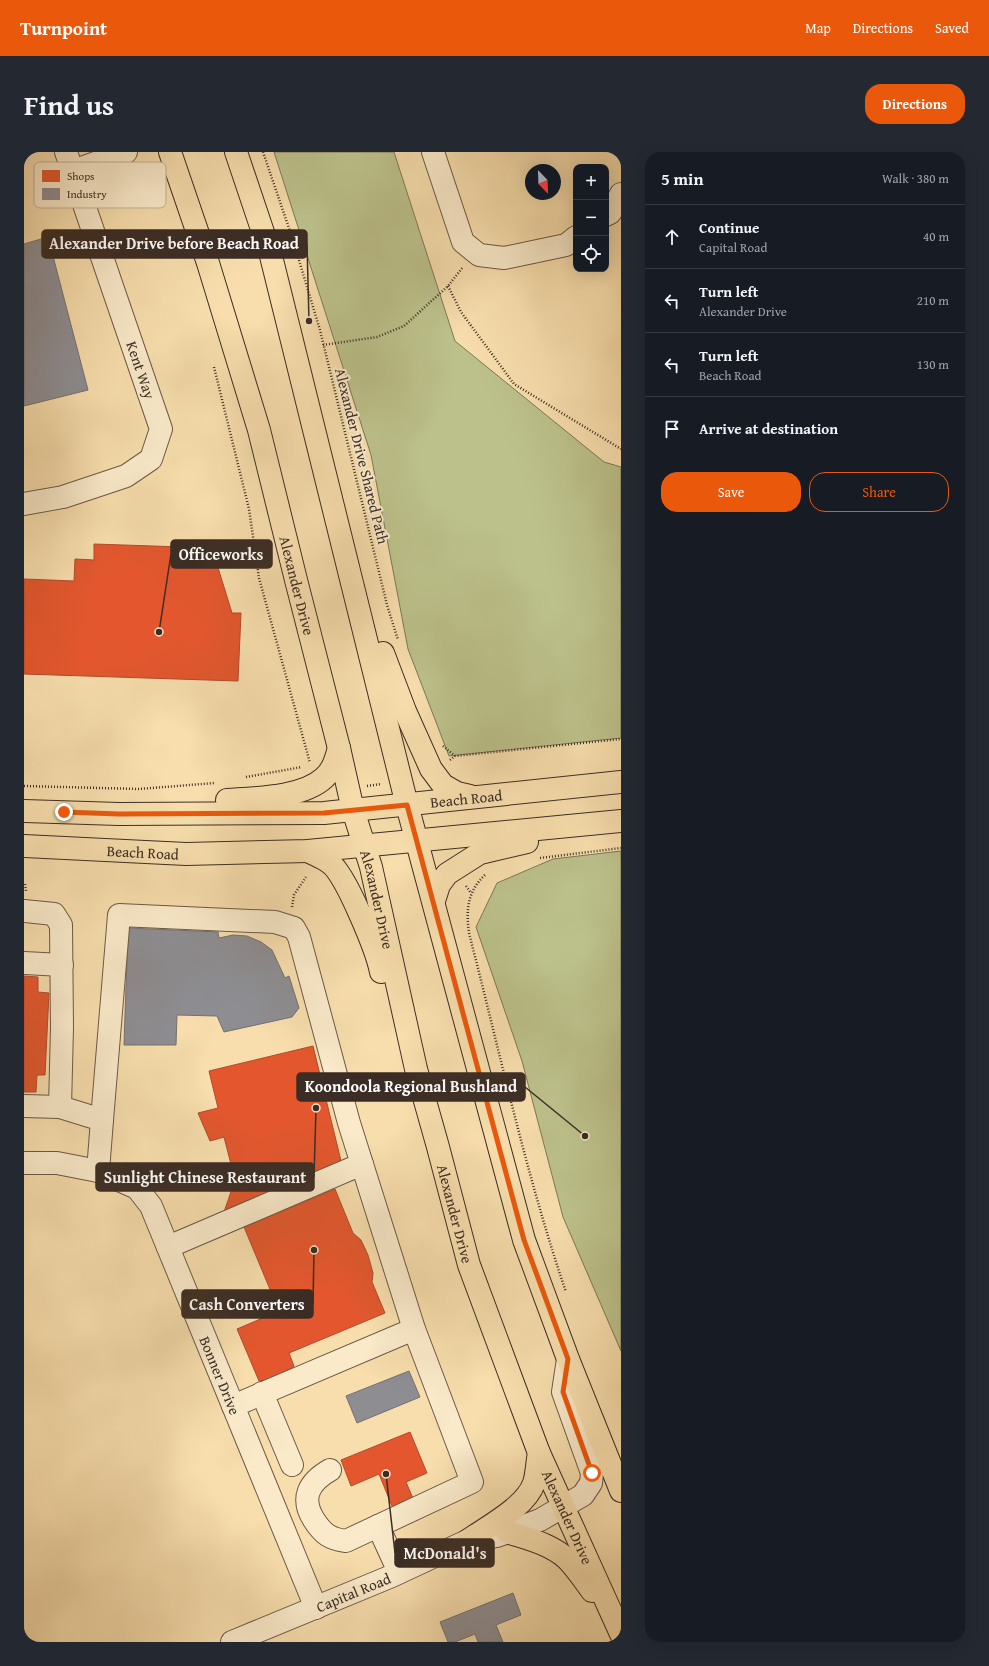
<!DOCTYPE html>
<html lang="en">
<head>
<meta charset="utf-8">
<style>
  body { margin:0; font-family:"Gentium Book Plus",serif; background:#242831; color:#f1f3f6 }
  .controls { position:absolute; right:12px; top:12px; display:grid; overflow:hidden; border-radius:8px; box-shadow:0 4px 16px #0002 }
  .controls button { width:36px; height:36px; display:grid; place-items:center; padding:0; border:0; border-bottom:1px solid #363941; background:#171b24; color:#f1f3f6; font:20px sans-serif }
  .compass { position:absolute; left:501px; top:12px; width:36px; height:36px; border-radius:50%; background:#171b24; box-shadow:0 4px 16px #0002; rotate:157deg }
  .stop { position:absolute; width:12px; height:12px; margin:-9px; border:3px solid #ea580c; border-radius:50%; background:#fff }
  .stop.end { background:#ea580c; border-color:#fff; box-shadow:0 1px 4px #0008 }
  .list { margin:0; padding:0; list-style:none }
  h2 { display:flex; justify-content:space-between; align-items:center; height:52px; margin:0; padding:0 16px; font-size:17px }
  h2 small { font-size:13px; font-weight:400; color:#9ea1a6 }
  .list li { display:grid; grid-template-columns:26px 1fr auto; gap:12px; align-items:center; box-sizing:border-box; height:64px; padding:0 16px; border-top:1px solid #363941 }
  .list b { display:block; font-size:15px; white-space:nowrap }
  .list p { margin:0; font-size:13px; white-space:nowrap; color:#9ea1a6 }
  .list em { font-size:13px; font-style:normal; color:#9ea1a6 }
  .actions { display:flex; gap:8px; padding:12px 16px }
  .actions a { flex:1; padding:9px 0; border:1px solid #ea580c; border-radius:16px; text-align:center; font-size:14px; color:#ea580c }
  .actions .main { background:#ea580c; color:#fff }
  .icon { flex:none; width:22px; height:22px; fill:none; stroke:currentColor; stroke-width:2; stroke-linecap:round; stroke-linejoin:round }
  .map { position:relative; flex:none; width:597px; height:1490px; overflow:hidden; border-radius:16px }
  header { display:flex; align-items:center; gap:24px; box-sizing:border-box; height:56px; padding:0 20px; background:#ea580c; color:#fff }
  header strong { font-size:19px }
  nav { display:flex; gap:22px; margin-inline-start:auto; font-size:14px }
  .intro { display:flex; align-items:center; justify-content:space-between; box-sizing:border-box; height:96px; padding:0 24px }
  h1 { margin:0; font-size:28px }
  .button { padding:10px 18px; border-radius:16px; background:#ea580c; color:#fff; font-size:14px; font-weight:700 }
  main { display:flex; gap:24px; padding:0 24px }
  aside { flex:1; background:#171b24; border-radius:16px; box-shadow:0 4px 16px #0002 }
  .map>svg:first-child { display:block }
</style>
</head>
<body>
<header>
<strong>Turnpoint</strong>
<nav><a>Map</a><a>Directions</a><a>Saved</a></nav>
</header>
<div class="intro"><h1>Find us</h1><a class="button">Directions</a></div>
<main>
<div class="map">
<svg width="597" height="1490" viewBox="0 0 597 1490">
  <rect width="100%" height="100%" fill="#f8dead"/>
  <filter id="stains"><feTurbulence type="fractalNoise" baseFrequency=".005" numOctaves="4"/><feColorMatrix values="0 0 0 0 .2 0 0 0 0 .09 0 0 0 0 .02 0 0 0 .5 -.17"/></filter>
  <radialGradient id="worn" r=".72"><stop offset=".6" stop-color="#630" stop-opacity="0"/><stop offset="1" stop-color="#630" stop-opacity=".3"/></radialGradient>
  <path fill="#bcc18b" stroke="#7c7758" d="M250 0H370L431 189 580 310 597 315V586L425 604 384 497 347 303Z
    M597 699V1199L539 1065 498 909 452 775 473 731 529 707Z"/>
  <path fill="#e4572e" stroke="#b14a2b" d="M70 392 188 396 208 461H217L214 529 0 522V427L50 429 51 407 70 408Z
    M0 824 14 825V840L25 841 21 923H13L12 940H0Z
    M289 894 318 1013 269 1025 272 1034 199 1063 211 1028 200 985 186 989 174 961 194 956 185 919Z
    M311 1037 329 1081 337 1088 344 1103 349 1121 348 1130 361 1161 265 1201 270 1214 263 1220 245 1227 235 1229 213 1177 255 1159 220 1075Z
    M386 1280 403 1321 382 1330 393 1356 372 1364 355 1322 327 1334 317 1308Z"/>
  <path fill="#8d8d92" stroke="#747071" d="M24 85 64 238 0 254V92Z
    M104 776 194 780 195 786 209 783 223 784 237 790 248 798 261 826 265 824 275 856 268 865 200 880 193 864 153 863 152 893H100Z
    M385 1219 396 1245 333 1271 322 1244Z
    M489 1441 497 1463 472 1473 479 1490H454L451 1482 431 1490H424L416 1470Z"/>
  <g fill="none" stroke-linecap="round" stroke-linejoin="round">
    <defs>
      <g id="minor">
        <path d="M409 0 439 90 455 103 480 106 542 93 552 85"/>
        <path d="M49 19 102 0"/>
        <path d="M582 63 586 61 597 42"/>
        <path d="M0 352 39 345 102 324 127 307 137 277 42 0"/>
        <path d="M0 759 30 762 37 773 38 876 36 955 78 968 74 1019"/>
        <path d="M0 811 38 813"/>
        <path d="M0 954 36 955"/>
        <path d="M78 968 95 763 251 770 270 776 275 785 325 971 390 1177"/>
        <path id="s1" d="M0 1011H33L74 1019 113 1036 127 1054 292 1456"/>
        <path d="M144 1095 338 1012"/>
        <path d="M238 1241 268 1313"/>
        <path d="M209 1254 390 1177 448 1330 322 1389C306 1387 299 1382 290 1368 276 1346 285 1330 306 1318"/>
        <path d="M354 1374 375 1420"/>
        <path id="s2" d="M208 1490 368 1424 443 1389 473 1384 516 1368 559 1343 567 1331 568 1321 539 1240 544 1207"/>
      </g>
      <g id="major">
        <path id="s3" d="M146 0 184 111 235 278 272 428 315 596 329 658 347 715 392 917 414 995 445 1113 515 1301 597 1482"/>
        <path d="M212 0 247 104 383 653 500 1088 544 1207 597 1339"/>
        <path d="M359 501 381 559 407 617 419 633 433 641 446 644"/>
        <path d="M203 648C232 646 278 646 300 626 309 618 312 607 315 596"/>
        <path id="s4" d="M0 659 95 662 300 661 597 630"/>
        <path id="s5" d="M0 694 162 702 284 699 597 669"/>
        <path d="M284 699C291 703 300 706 306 711 322 723 353 799 357 820"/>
        <path d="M410 749 415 733 423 722 456 701 503 690"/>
        <path d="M483 1380C504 1387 527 1392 543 1407 552 1416 560 1428 568 1439"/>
        <path d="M443 1389C463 1375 502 1355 510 1331 513 1322 513 1310 515 1301"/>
      </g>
    </defs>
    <use href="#minor" stroke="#6a5947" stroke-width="24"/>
    <use href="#major" stroke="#3b2d25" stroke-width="24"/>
    <path stroke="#3b2d25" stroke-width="2.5" stroke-dasharray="1 2" stroke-linecap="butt" d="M239 0 268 85 296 178 363 453 374 488
      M424 134 437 160 490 232 597 297
      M299 193 353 185 380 174 424 134 439 115
      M190 215 225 357 235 426 286 611
      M419 594 431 604
      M426 608 431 604 597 587
      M222 625 278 615
      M0 634 115 637 191 631
      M343 634 357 632
      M516 706 597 696
      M461 723C443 740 442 758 445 781 476 901 502 1023 542 1140
      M1 732 2 739
      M442 734 447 741
      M268 755 270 743 282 725"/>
    <use href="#minor" stroke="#faeaca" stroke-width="22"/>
    <use href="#major" stroke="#f8dead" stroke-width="22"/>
  </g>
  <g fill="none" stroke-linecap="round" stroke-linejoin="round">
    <path stroke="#ea580c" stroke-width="5" d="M40 660 95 662 300 661 383 653 500 1088 544 1207 539 1240 568 1321"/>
  </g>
  <g text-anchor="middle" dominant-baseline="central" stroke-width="4" stroke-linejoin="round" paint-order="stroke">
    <g font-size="15" fill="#3b2d25" stroke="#faeaca">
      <text transform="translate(117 218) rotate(71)">Kent Way</text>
      <text transform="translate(338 304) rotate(76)">Alexander Drive Shared Path</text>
      <text stroke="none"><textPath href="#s3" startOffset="452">Alexander Drive</textPath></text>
      <text stroke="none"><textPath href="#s4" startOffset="443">Beach Road</textPath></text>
      <text stroke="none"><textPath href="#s5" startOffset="119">Beach Road</textPath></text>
      <text stroke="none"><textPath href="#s3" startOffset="776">Alexander Drive</textPath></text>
      <text stroke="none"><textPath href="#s3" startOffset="1100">Alexander Drive</textPath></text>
      <text stroke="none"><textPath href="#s1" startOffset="323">Bonner Drive</textPath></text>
      <text stroke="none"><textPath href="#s3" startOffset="1424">Alexander Drive</textPath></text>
      <text stroke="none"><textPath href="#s2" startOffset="131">Capital Road</textPath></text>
    </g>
  </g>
  <rect x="10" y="10" width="132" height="46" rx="6" fill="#faeaca" stroke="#c1b198" stroke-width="1"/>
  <rect x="18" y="18" width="18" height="12" fill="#e4572e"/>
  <rect x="18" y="36" width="18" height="12" fill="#8d8d92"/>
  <g font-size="11" fill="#3b2d25">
    <text x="43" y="28">Shops</text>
    <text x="43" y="46">Industry</text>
  </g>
  <path fill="none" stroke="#3b2d25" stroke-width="1.5" d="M285 169L283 92M135 480L147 402M561 984L501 935M292 956L290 1025M290 1098L289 1152M362 1322L371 1401"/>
  <g fill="#3b2d25" stroke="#faeaca" stroke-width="1.5">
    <circle cx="285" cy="169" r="4"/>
    <circle cx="135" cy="480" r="4"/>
    <circle cx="561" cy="984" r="4"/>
    <circle cx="292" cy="956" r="4"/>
    <circle cx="290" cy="1098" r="4"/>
    <circle cx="362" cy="1322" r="4"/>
  </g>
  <g fill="#3b2d25" stroke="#3b2d25" stroke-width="1.5">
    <rect x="18" y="78" width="265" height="28" rx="4"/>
    <rect x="147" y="388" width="101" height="28" rx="4"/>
    <rect x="273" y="921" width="228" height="28" rx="4"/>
    <rect x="72" y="1011" width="218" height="28" rx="4"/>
    <rect x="158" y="1138" width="131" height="28" rx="4"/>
    <rect x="371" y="1387" width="99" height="28" rx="4"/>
  </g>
  <g font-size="16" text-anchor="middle" font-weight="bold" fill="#fff">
    <text x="150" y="97">Alexander Drive before Beach Road</text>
    <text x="197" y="408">Officeworks</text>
    <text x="387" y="940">Koondoola Regional Bushland</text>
    <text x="181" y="1031">Sunlight Chinese Restaurant</text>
    <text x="223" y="1158">Cash Converters</text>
    <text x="421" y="1407">McDonald's</text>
  </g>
  <rect width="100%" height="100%" filter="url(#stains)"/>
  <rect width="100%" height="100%" fill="url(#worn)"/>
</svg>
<div class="controls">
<button>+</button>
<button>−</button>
<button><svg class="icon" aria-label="locate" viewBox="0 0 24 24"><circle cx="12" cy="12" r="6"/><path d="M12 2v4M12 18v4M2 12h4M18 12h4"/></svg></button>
</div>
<svg class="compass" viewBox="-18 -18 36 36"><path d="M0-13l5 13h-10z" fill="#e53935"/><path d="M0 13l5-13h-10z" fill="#9ea1a6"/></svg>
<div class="stop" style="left:568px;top:1321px"></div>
<div class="stop end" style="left:40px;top:660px"></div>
</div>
<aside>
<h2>5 min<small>Walk · 380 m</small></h2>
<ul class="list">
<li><svg class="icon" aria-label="ahead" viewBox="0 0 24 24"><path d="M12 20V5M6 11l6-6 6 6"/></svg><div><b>Continue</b><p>Capital Road</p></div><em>40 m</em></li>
<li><svg class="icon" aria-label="left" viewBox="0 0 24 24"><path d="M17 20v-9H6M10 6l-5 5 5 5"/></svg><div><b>Turn left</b><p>Alexander Drive</p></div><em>210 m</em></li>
<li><svg class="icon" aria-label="left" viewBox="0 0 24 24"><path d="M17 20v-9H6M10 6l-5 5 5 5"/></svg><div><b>Turn left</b><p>Beach Road</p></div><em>130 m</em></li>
<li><svg class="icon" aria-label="arrive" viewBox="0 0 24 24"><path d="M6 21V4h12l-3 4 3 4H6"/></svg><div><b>Arrive at destination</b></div></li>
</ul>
<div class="actions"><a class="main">Save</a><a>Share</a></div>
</aside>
</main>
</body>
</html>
